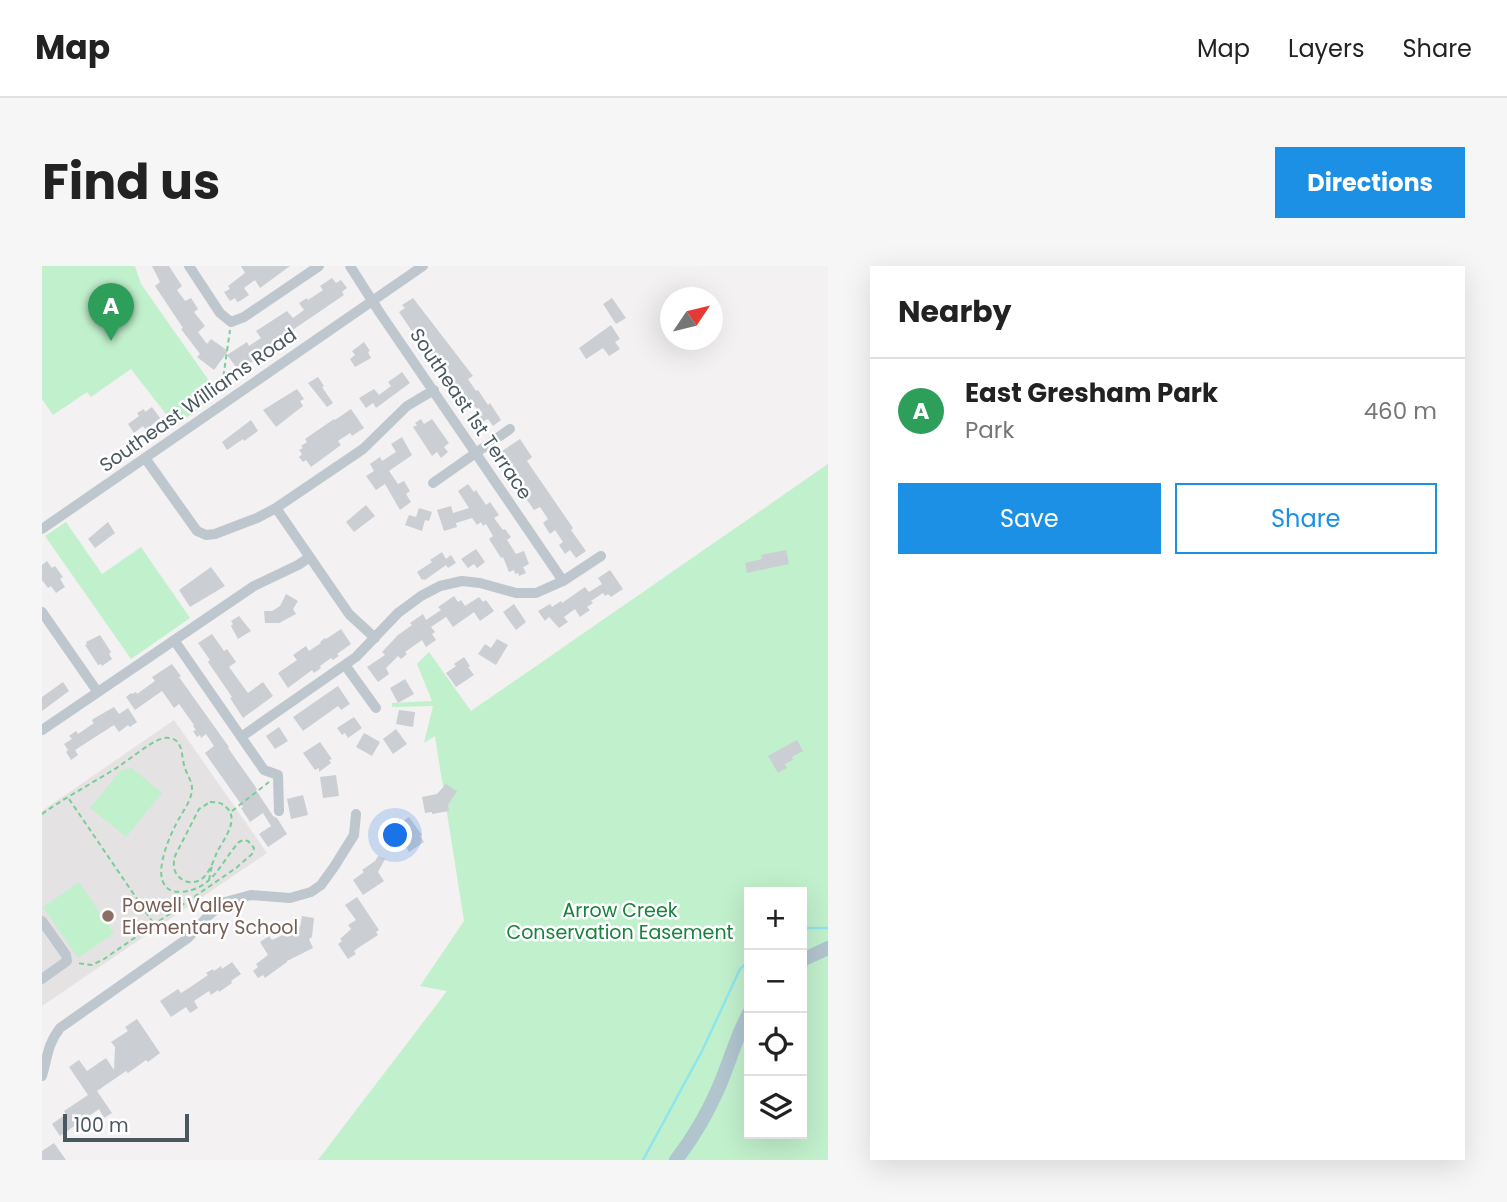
<!DOCTYPE html>
<html lang="en">
<head>
<meta charset="utf-8">
<style>
  body { margin:0; font-family:Poppins,sans-serif; background:#f6f6f6; color:#222 }
  .controls { position:absolute; right:21px; bottom:21px; display:grid; overflow:hidden; border-radius:0px; box-shadow:0 7px 28px #0002 }
  .controls button { width:63px; height:63px; display:grid; place-items:center; padding:0; border:0; border-bottom:2px solid #e0e0e0; background:#fff; color:#222; font:35px sans-serif }
  .compass { position:absolute; left:618px; top:21px; width:63px; height:63px; border-radius:50%; background:#fff; box-shadow:0 7px 28px #0002; rotate:55deg }
  .scale { position:absolute; left:21px; bottom:18px; width:126px; box-sizing:border-box; padding-left:7px; border:4px solid #49575e; border-top:0; font-size:19px; line-height:24px; white-space:nowrap; color:#49575e; -webkit-text-stroke:5px #fff; paint-order:stroke }
  .you { position:absolute; left:354px; top:570px; width:24px; height:24px; margin:-18px; border:5px solid #fff; border-radius:50%; background:#1a73e8; box-shadow:0 0 0 10px #1a73e833 }
  .badge { display:grid; place-items:center; width:46px; height:46px; border-radius:50%; background:#1b90e4; color:#fff; font-size:23px; font-weight:700 }
  .pin { position:absolute; translate:-50% -58px; filter:drop-shadow(0 2px 4px #0008) }
  .pin::after { content:''; position:absolute; top:37px; width:24px; height:21px; background:inherit; clip-path:polygon(0 0,100% 0,50% 100%) }
  .list { margin:0; padding:0; list-style:none }
  h2 { display:flex; justify-content:space-between; align-items:center; height:91px; margin:0; padding:0 28px; font-size:30px }
  h2 small { font-size:23px; font-weight:400; color:#767676 }
  .list li { display:grid; grid-template-columns:46px 1fr auto; gap:21px; align-items:center; box-sizing:border-box; height:105px; padding:0 28px; border-top:2px solid #e0e0e0 }
  .list b { display:block; font-size:26px; white-space:nowrap }
  .list p { margin:0; font-size:23px; white-space:nowrap; color:#767676 }
  .list em { font-size:23px; font-style:normal; color:#767676 }
  .actions { display:flex; gap:14px; padding:21px 28px }
  .actions a { flex:1; padding:16px 0; border:2px solid #1b90e4; border-radius:0px; text-align:center; font-size:24px; color:#1b90e4 }
  .actions .main { background:#1b90e4; color:#fff }
  .icon { flex:none; width:38px; height:38px; fill:none; stroke:currentColor; stroke-width:2; stroke-linecap:round; stroke-linejoin:round }
  .map { position:relative; flex:none; width:786px; height:894px; overflow:hidden; border-radius:0px }
  header { display:flex; align-items:center; gap:42px; box-sizing:border-box; height:98px; padding:0 35px; background:#fff; border-bottom:2px solid #e0e0e0 }
  header strong { font-size:33px }
  nav { display:flex; gap:38px; margin-inline-start:auto; font-size:24px }
  .intro { display:flex; align-items:center; justify-content:space-between; box-sizing:border-box; height:168px; padding:0 42px }
  h1 { margin:0; font-size:49px }
  .button { padding:18px 32px; border-radius:0px; background:#1b90e4; color:#fff; font-size:24px; font-weight:700 }
  main { display:flex; gap:42px; padding:0 42px }
  aside { flex:1; background:#fff; border-radius:0px; box-shadow:0 7px 28px #0002 }
  .map>svg:first-child { display:block }
</style>
</head>
<body>
<header>
<strong>Map</strong>
<nav><a>Map</a><a>Layers</a><a>Share</a></nav>
</header>
<div class="intro"><h1>Find us</h1><a class="button">Directions</a></div>
<main>
<div class="map">
<svg width="786" height="894" viewBox="0 0 786 894">
  <rect width="100%" height="100%" fill="#f3f1f1"/>
  <path fill="#e4e2e3" d="M132 454 225 587 0 740V545Z"/>
  <path fill="#c1f0cc" fill-rule="evenodd" d="M0 0H93L99 18 177 129 125 165 129 158 127 152 89 103 49 131 45 126 11 149 0 133Z
    M786 198V894H276L405 725 378 720 422 655 393 470 382 477 391 440 350 441V437L390 435 375 398 387 386 429 445ZM707 626H760V868H707Z
    M24 256 60 308 99 281 148 352 89 393 3 270Z
    M90 502 120 527 84 571 48 542 79 504Z
    M37 616 72 667 36 692 1 641Z"/>
  <g fill="none" stroke-linecap="round" stroke-linejoin="round">
    <path stroke="#8ee6ec" stroke-width="2.5" d="M760 665 766 662H786
      M601 894 661 783 698 703 707 695"/>
  </g>
  <path fill="#cbcfd3" d="M110 0H127L140 20 135 24 143 35 149 32 156 43 152 46 163 60 156 66 165 78 169 73 186 85 172 104 155 91 158 88 139 63 141 62 113 20 118 16Z
    M199 0H248L218 22 213 14 202 22 207 29 198 35 195 36 193 32 188 35 182 26 188 23 186 20 203 7Z
    M290 12 294 17 299 14 305 22 300 26 302 29 214 89 216 92 197 105 185 89 205 76 207 80 219 72 214 65 245 45 251 52 262 44 257 37 265 32 266 34 281 24 278 20Z
    M371 32 431 110 426 113 434 125 436 124 446 139 448 137 459 154 451 160 446 153 434 159 428 151 436 145 428 134 423 138 412 123 411 124 403 113 409 109 399 95 394 98 386 86 392 83 391 80 382 66 374 71 357 46 363 42 360 39Z
    M570 32 584 52 574 58 561 38Z
    M569 59 578 73 573 76 578 83 567 90 561 82 544 93 537 82Z
    M322 76 328 85 326 86 329 92 313 101 308 93 313 89 310 85Z
    M360 106 368 117 334 142 331 137 324 142 317 132 332 123 337 129 349 120 346 116Z
    M276 111 282 120 280 121 291 137 285 141 266 117Z
    M255 123 262 133 258 135 261 140 234 161 221 144Z
    M110 141 118 152 104 164 101 160 92 167 86 158 97 150 95 147 102 143 103 146Z
    M309 143 322 162 310 170 308 167 296 175 299 179 269 201 264 194 261 196 257 191 260 188 257 184 261 182 259 180 265 176 263 173 292 153 293 154Z
    M379 153 382 158 390 153 407 177 402 181 406 186 399 192 395 186 390 190 371 161 375 159 373 157Z
    M209 154 216 165 202 175 201 173 185 184 180 176Z
    M360 171 370 189 347 205 356 218 362 215 368 225 364 228 369 236 358 244 343 218 334 224 324 210 332 205 328 198 338 191 340 195 354 186 349 178Z
    M478 173 490 191 485 195 531 262 529 264 544 285 534 292 528 284 523 288 517 279 521 276 513 264 508 268 501 257 506 253 498 241 492 244 475 220 481 216 473 203 468 206 460 194 465 191 460 185Z
    M426 218 432 226 434 224 444 239 448 236 457 249 452 252 461 264 463 263 469 271 465 274 474 288 482 285 487 298 481 301 484 307 477 310 476 307 473 308 472 304 467 306 461 291 459 292 447 273 451 270 444 258 441 260 439 256 435 259 430 252 414 257 415 261 402 265 395 244 409 240 411 247 427 242 416 225Z
    M324 239 333 250 312 266 304 256Z
    M377 242 390 246 387 255 383 254 380 265 363 259 367 249 374 251Z
    M66 256 73 267 53 282 46 273Z
    M434 283 443 296 435 302 432 298 426 302 419 293Z
    M744 284 747 298 705 307 703 297 720 293 719 289Z
    M400 286 404 293 409 289 414 297 406 302 404 299 383 314 382 313 380 314 375 306 390 296 388 294Z
    M5 295 10 302 13 300 21 311 18 313 23 321 14 327 9 320 6 322 0 314V299Z
    M169 301 183 320 148 341 137 324Z
    M568 304 581 323 569 331 566 328 563 330 561 327 549 335 551 337 545 341 548 344 538 351 533 343 522 351 526 356 517 362 507 351 503 355 496 345 508 338 510 341 519 335 520 337 543 321 547 326 560 318 556 312Z
    M244 328 256 335 251 343 254 348 237 357H223L222 345H230L238 340Z
    M412 330 416 336 419 334 423 340 437 331 441 336 444 334 452 345 438 355 432 346 411 361 404 351 389 361 393 366 390 368 394 374 384 381 380 374 363 386 365 388 359 393 356 390 344 402 347 408 336 416 325 401 343 389 340 386 356 369 370 359 368 357 381 348 384 354 399 344 396 341Z
    M472 338 484 356 474 364 461 346Z
    M197 350 209 365 196 373 189 360 191 358 189 355Z
    M299 363 309 378 295 388 297 390 291 394 289 392 278 400 279 402 272 407 270 404 246 422 236 407 255 394 251 389 264 380 267 385 279 377 278 376 283 372 284 373Z
    M170 368 182 385 185 383 194 396 187 401 206 427 221 416 231 430 201 452 188 432 190 431 166 396 168 394 156 377Z
    M58 369 69 386 67 388 70 393 60 400 59 398 56 399 43 379 45 378 44 376Z
    M455 373 466 379 454 399 436 388 443 378 449 382Z
    M422 391 428 400 426 401 432 409 414 421 404 407 414 400 412 398Z
    M130 398 139 410 137 411 187 481 186 482 215 523 214 524 231 550 235 552 245 568 226 581 217 568 229 560 221 547 208 556 199 542 201 541 163 487 172 480 164 468 159 472 158 469 155 471 151 465 154 464 151 460 152 459 137 438 132 442 120 425 93 444 84 431 89 427 90 428 94 426 95 428 113 415 110 411Z
    M363 413 372 428 356 437 348 422Z
    M21 416 27 425 0 445V431Z
    M296 420 308 438 299 444 296 440 261 465 251 451Z
    M72 441 77 448 86 442 95 456 88 461 86 459 77 466 72 459 33 484 36 489 29 494 24 486 26 484 22 478 30 473 27 470 34 465 36 468 52 457 50 455 51 453Z
    M357 444 373 446 371 461 354 458Z
    M312 451 320 462 306 472 303 467 300 469 295 462Z
    M237 461 246 475 233 483 224 470Z
    M354 463 365 478 351 488 341 473Z
    M322 467 338 476 330 490 314 481Z
    M755 474 761 485 750 491 751 494 743 498 745 502 736 507 726 490Z
    M278 476 290 493 287 494 289 497 277 506V502L273 504 261 487Z
    M294 509 297 530 281 532 278 511Z
    M404 518 415 525 406 539 407 545 390 548V546L383 547 380 531 395 528Z
    M261 529 266 549 249 553 245 533Z
    M367 551 380 569 378 570 382 576 367 586 363 579 359 581 352 571 359 566 354 560Z
    M336 590 343 593 336 606 342 615 321 629 311 614 322 606 320 604 333 595Z
    M315 631 337 664 334 666 336 669 316 682 312 685 314 688 306 693 296 678 300 675 298 673 309 663 306 659 314 654 303 639Z
    M260 650 272 652 270 671 267 673 271 682 245 695V696L223 712 221 709 216 712 211 705 216 701 214 698 226 689 218 676 227 670 230 674 258 661Z
    M190 696 199 708 189 715 190 717 177 726 176 724 169 729 167 725 152 735 156 742 148 747 144 741 129 751 118 735 136 723 139 727 150 720 166 709 164 707 171 703 172 705 179 700 180 703Z
    M95 753 118 787 106 796 104 794 86 807 84 805 55 825 70 847 62 852 57 843 18 870 10 858 24 848 22 845 46 829 27 801 37 794 45 805 64 792 72 804 73 781 69 776 86 765 83 761Z
    M12 877 24 894H0V885Z"/>
  <g fill="none" stroke-linecap="round" stroke-linejoin="round">
    <path stroke="#79ce97" stroke-width="2" stroke-dasharray="5 3.5" stroke-linecap="butt" d="M179 127 188 64
      M27 533 112 658
      M168 536C174 536 179 536 184 541 198 553 182 573 175 586 172 594 168 605 162 611 155 618 144 618 137 611 131 605 131 598 133 590L157 543Z
      M190 545 227 516
      M0 548C21 533 45 520 68 506 83 497 97 485 112 476 116 474 122 471 127 472 142 473 139 492 143 502 145 509 150 515 150 522 150 533 143 542 138 551 129 566 114 600 121 616 125 624 130 626 138 626 171 624 178 597 197 576L201 574 206 575 212 582 210 588 194 602 62 693 50 699 34 697
      M167 614 170 599"/>
    <path stroke="#bdc7cd" stroke-width="10" d="M147 0 178 47 189 56 202 51 277 0
      M308 0 338 47 521 315
      M103 192 155 265 164 269 173 268 215 252 234 242 321 183 365 140 392 124
      M391 217 468 163
      M234 242 307 348 333 372
      M0 263 381 0
      M0 346 55 425
      M132 374 222 504 236 509 237 545
      M303 399 334 442
      M0 464 212 320 256 299 268 291
      M199 471 314 391 356 347 379 330 398 320 420 315 438 317 474 327H494L521 315 559 290
      M0 655 24 689 25 695 0 713
      M0 810C6 790 5 779 18 762L146 672 166 650 183 636 209 629 248 632 269 626 279 619 292 601 312 569 314 548"/>
    <path stroke="#b1c5cf" stroke-width="14" d="M760 694 786 682
      M634 894C651 872 665 848 676 823 687 798 694 771 707 747"/>
  </g>
  <circle fill="#8d6e63" stroke="#fff" stroke-width="2.5" cx="66" cy="650" r="7"/>
  <g text-anchor="middle" dominant-baseline="central" stroke-width="5" stroke-linejoin="round" paint-order="stroke">
    <g font-size="19" fill="#49575e" stroke="#fff">
      <text transform="translate(156 134) rotate(-35)">Southeast Williams Road</text>
      <text transform="translate(429 148) rotate(56)">Southeast 1st Terrace</text>
    </g>
    <g font-size="19" fill="#785e54" stroke="#fff" text-anchor="start">
      <text x="80" y="639">Powell Valley<tspan x="80" dy="22">Elementary School</tspan></text>
    </g>
    <g font-size="19" fill="#18813d" stroke="#fff">
      <text x="578" y="644">Arrow Creek<tspan x="578" dy="22">Conservation Easement</tspan></text>
    </g>
  </g>
</svg>
<div class="controls">
<button>+</button>
<button>−</button>
<button><svg class="icon" aria-label="locate" viewBox="0 0 24 24"><circle cx="12" cy="12" r="6"/><path d="M12 2v4M12 18v4M2 12h4M18 12h4"/></svg></button>
<button><svg class="icon" aria-label="layers" viewBox="0 0 24 24"><path d="M12 4l9 5-9 5-9-5zM3 14l9 5 9-5"/></svg></button>
</div>
<svg class="compass" viewBox="-18 -18 36 36"><path d="M0-13l5 13h-10z" fill="#e53935"/><path d="M0 13l5-13h-10z" fill="#767676"/></svg>
<div class="scale">100 m</div>
<div class="you"></div>
<div class="pin badge" style="left:69px;top:75px;background:#2e9e5b">A</div>
</div>
<aside>
<h2>Nearby<small></small></h2>
<ul class="list">
<li><span class="badge" style="background:#2e9e5b">A</span><div><b>East Gresham Park</b><p>Park</p></div><em>460 m</em></li>
</ul>
<div class="actions"><a class="main">Save</a><a>Share</a></div>
</aside>
</main>
</body>
</html>
